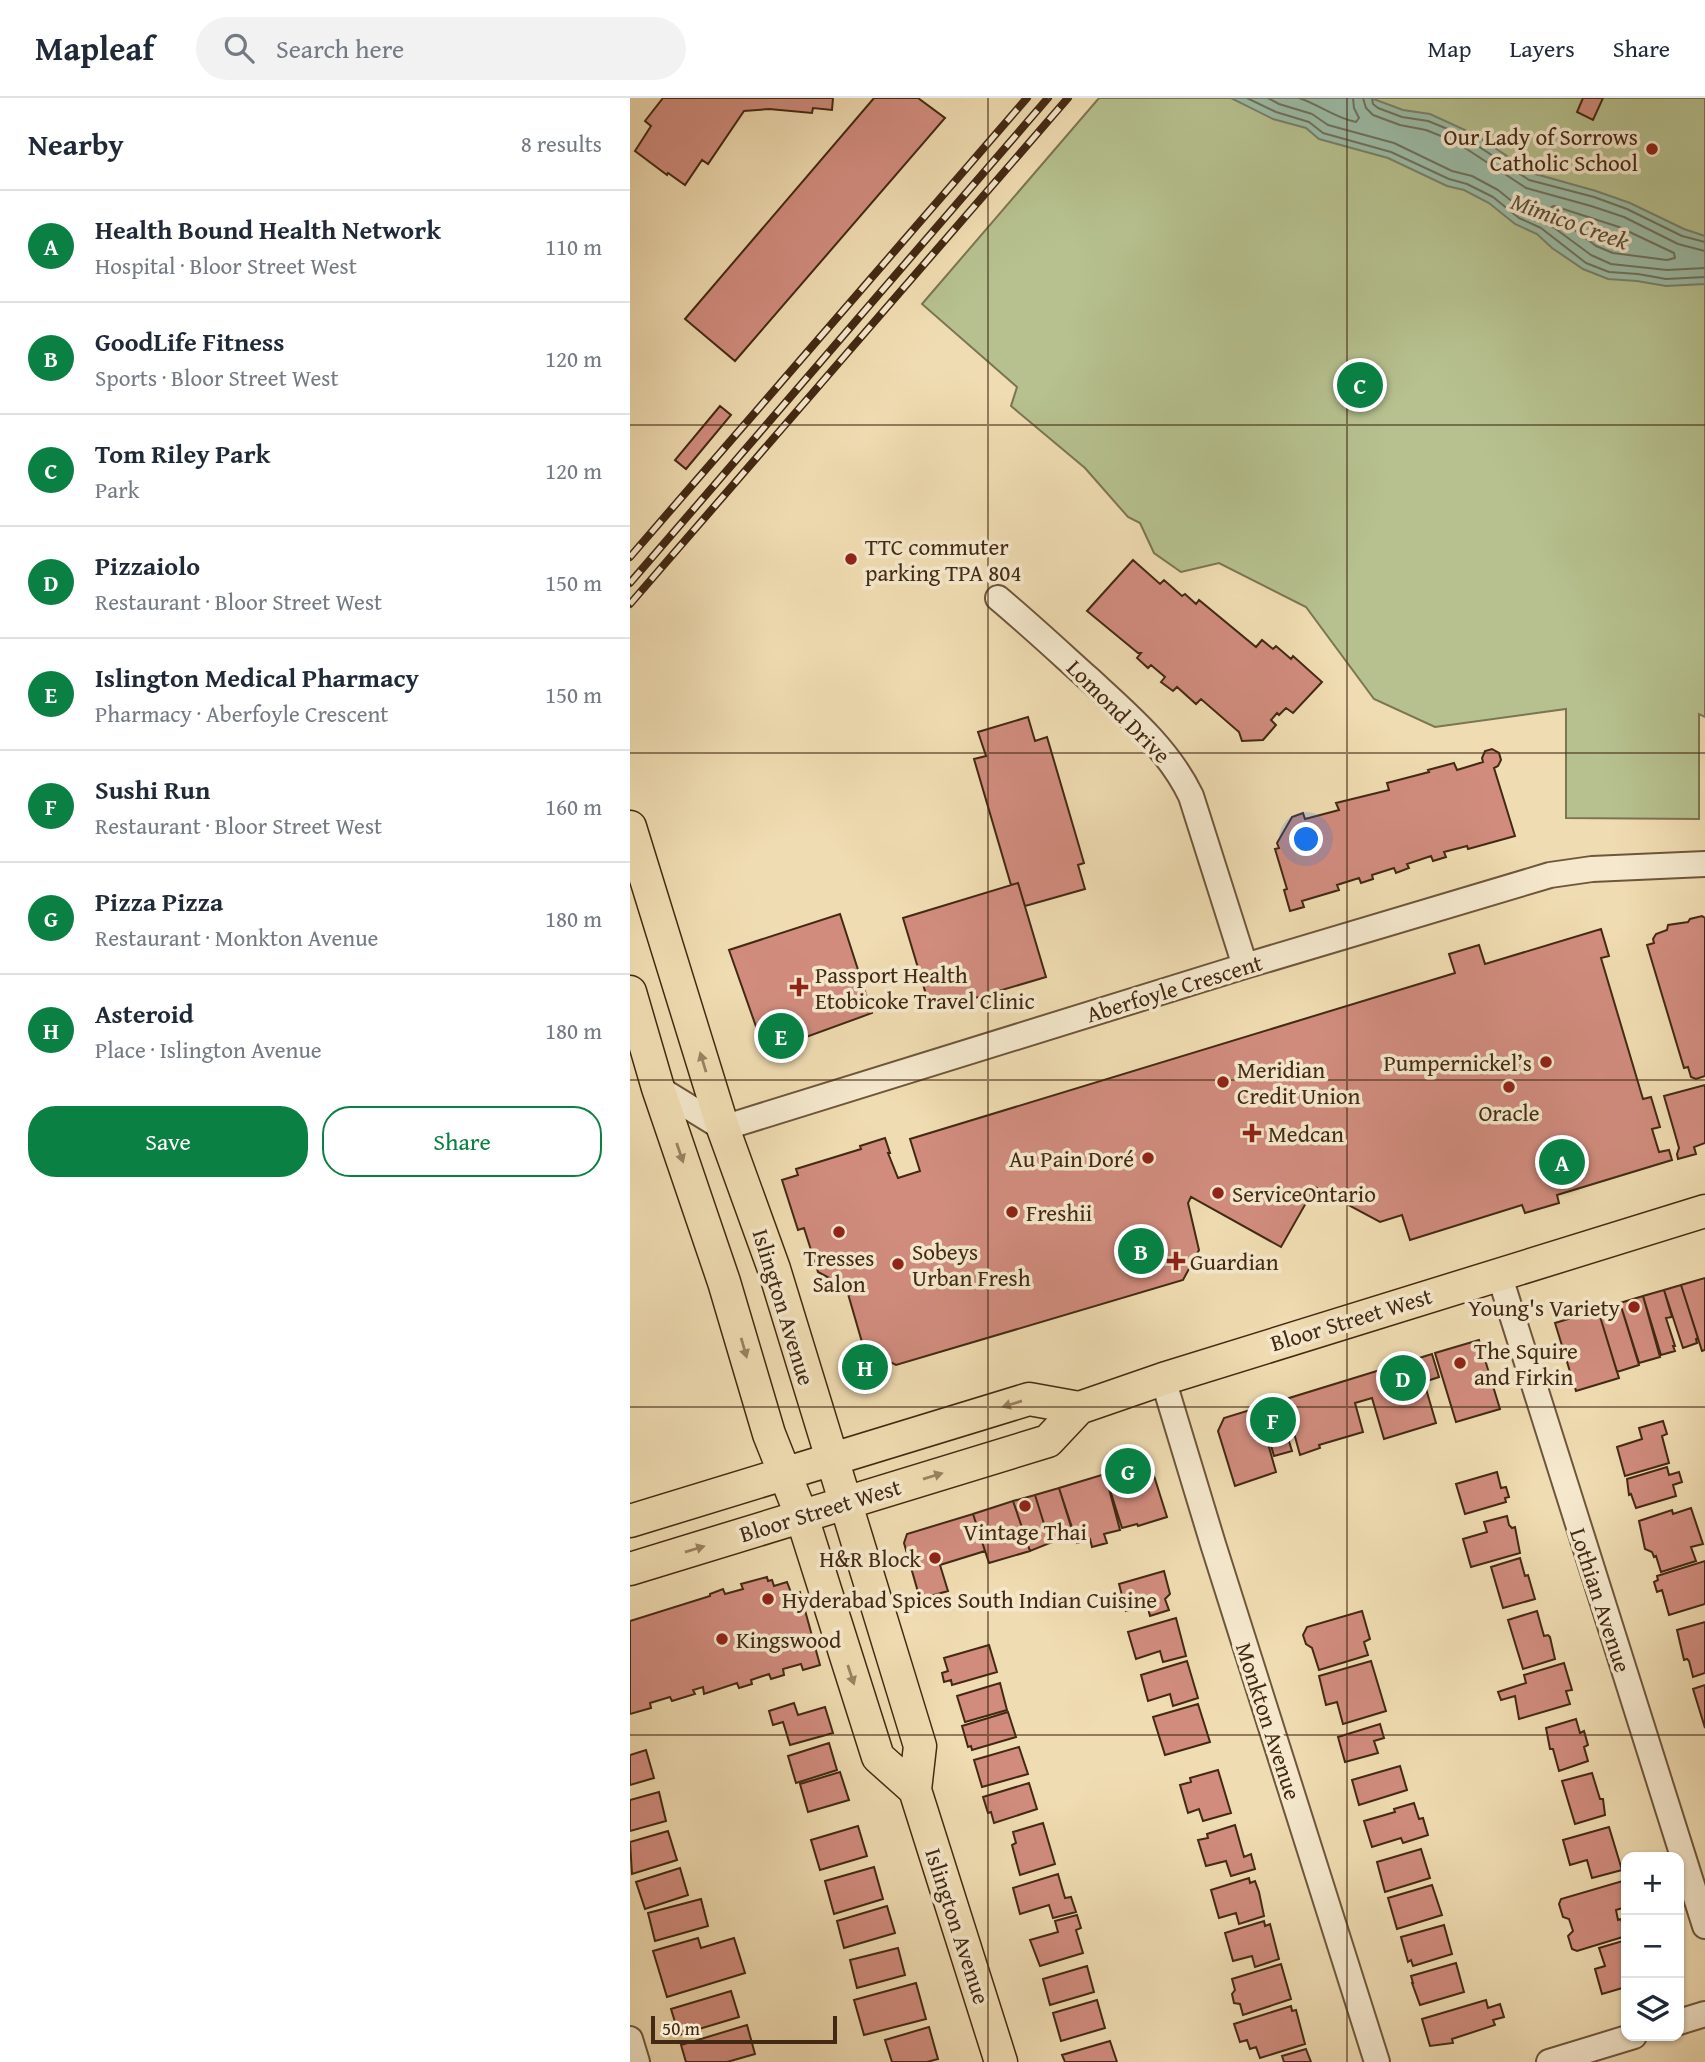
<!DOCTYPE html>
<html lang="en">
<head>
<meta charset="utf-8">
<style>
  body { margin:0; font-family:"Gentium Book Plus",serif; background:#f2f2f3; color:#1f2937 }
  .controls { position:absolute; right:21px; bottom:21px; display:grid; overflow:hidden; border-radius:14px; box-shadow:0 2px 5px #0004 }
  .controls button { width:63px; height:63px; display:grid; place-items:center; padding:0; border:0; border-bottom:2px solid #e0e1e3; background:#fff; color:#1f2937; font:35px sans-serif }
  .scale { position:absolute; left:21px; bottom:18px; width:186px; box-sizing:border-box; padding-left:7px; border:4px solid #432913; border-top:0; font-size:19px; line-height:24px; white-space:nowrap; color:#432913; -webkit-text-stroke:5px #f5e8cd; paint-order:stroke }
  .you { position:absolute; left:677px; top:742px; width:24px; height:24px; margin:-18px; border:5px solid #fff; border-radius:50%; background:#1a73e8; box-shadow:0 0 0 10px #1a73e833 }
  .badge { display:grid; place-items:center; width:46px; height:46px; border-radius:50%; background:#0b8043; color:#fff; font-size:23px; font-weight:700 }
  .pin { position:absolute; translate:-50% -50%; border:4px solid #fff; box-shadow:0 2px 7px #0006 }
  .list { margin:0; padding:0; list-style:none }
  h2 { display:flex; justify-content:space-between; align-items:center; height:91px; margin:0; padding:0 28px; font-size:30px }
  h2 small { font-size:23px; font-weight:400; color:#747a83 }
  .list li { display:grid; grid-template-columns:46px 1fr auto; gap:21px; align-items:center; box-sizing:border-box; height:112px; padding:0 28px; border-top:2px solid #e0e1e3 }
  .list b { display:block; font-size:26px; white-space:nowrap }
  .list p { margin:0; font-size:23px; white-space:nowrap; color:#747a83 }
  .list em { font-size:23px; font-style:normal; color:#747a83 }
  .actions { display:flex; gap:14px; padding:21px 28px }
  .actions a { flex:1; padding:16px 0; border:2px solid #0b8043; border-radius:28px; text-align:center; font-size:24px; color:#0b8043 }
  .actions .main { background:#0b8043; color:#fff }
  .icon { flex:none; width:38px; height:38px; fill:none; stroke:currentColor; stroke-width:2; stroke-linecap:round; stroke-linejoin:round }
  .map { position:relative; flex:none; width:1075px; height:1964px; overflow:hidden }
  header { display:flex; align-items:center; gap:42px; box-sizing:border-box; height:98px; padding:0 35px; background:#fff; border-bottom:2px solid #e0e1e3 }
  header strong { font-size:33px }
  nav { display:flex; gap:38px; margin-inline-start:auto; font-size:24px }
  .search { width:490px; height:63px; background:#f2f2f3; display:flex; align-items:center; gap:18px; box-sizing:border-box; padding:0 24px; border-radius:38px; color:#747a83; font-size:26px }
  main { display:flex }
  aside { flex:1; background:#fff }
  .map>svg:first-child { display:block }
</style>
</head>
<body>
<header>
<strong>Mapleaf</strong>
<div class="search"><svg class="icon" aria-label="search" viewBox="0 0 24 24"><circle cx="10" cy="10" r="6"/><path d="M15 15l6 6"/></svg>Search here</div>
<nav><a>Map</a><a>Layers</a><a>Share</a></nav>
</header>
<main>
<aside>
<h2>Nearby<small>8 results</small></h2>
<ul class="list">
<li><span class="badge">A</span><div><b>Health Bound Health Network</b><p>Hospital · Bloor Street West</p></div><em>110 m</em></li>
<li><span class="badge">B</span><div><b>GoodLife Fitness</b><p>Sports · Bloor Street West</p></div><em>120 m</em></li>
<li><span class="badge">C</span><div><b>Tom Riley Park</b><p>Park</p></div><em>120 m</em></li>
<li><span class="badge">D</span><div><b>Pizzaiolo</b><p>Restaurant · Bloor Street West</p></div><em>150 m</em></li>
<li><span class="badge">E</span><div><b>Islington Medical Pharmacy</b><p>Pharmacy · Aberfoyle Crescent</p></div><em>150 m</em></li>
<li><span class="badge">F</span><div><b>Sushi Run</b><p>Restaurant · Bloor Street West</p></div><em>160 m</em></li>
<li><span class="badge">G</span><div><b>Pizza Pizza</b><p>Restaurant · Monkton Avenue</p></div><em>180 m</em></li>
<li><span class="badge">H</span><div><b>Asteroid</b><p>Place · Islington Avenue</p></div><em>180 m</em></li>
</ul>
<div class="actions"><a class="main">Save</a><a>Share</a></div>
</aside>
<div class="map">
<svg width="1075" height="1964" viewBox="0 0 1075 1964">
  <rect width="100%" height="100%" fill="#f0dcb2"/>
  <filter id="stains"><feTurbulence type="fractalNoise" baseFrequency=".00286" numOctaves="4"/><feColorMatrix values="0 0 0 0 .2 0 0 0 0 .09 0 0 0 0 .02 0 0 0 .5 -.17"/></filter>
  <radialGradient id="worn" r=".72"><stop offset=".6" stop-color="#630" stop-opacity="0"/><stop offset="1" stop-color="#630" stop-opacity=".3"/></radialGradient>
  <path fill="#b6c18f" stroke="#7c7551" stroke-width="2" d="M469 0H1075V619L1069 616V721L936 720V611L805 629 744 601 676 509 589 465 551 474 524 455 510 425 498 419 455 370 381 308 387 289 292 206Z"/>
  <path fill="#9bbca7" stroke="#78816c" stroke-width="2" d="M601 0H741L773 12 800 16 846 37 902 75 966 93 1000 105 1054 131 1075 138V186L1036 188 1007 183 978 181 953 171 922 150 907 136 885 126 859 105 834 92 817 88 758 60 689 41 676 30 643 21Z"/>
  <g fill="none" stroke-linecap="round" stroke-linejoin="round">
    <path stroke="#6f725d" stroke-width="2" d="M617 0 646 14 679 24 693 35 761 54 819 81 837 86 863 99 889 120 911 130 956 165 979 174 1008 176 1036 181 1075 179
      M638 0 649 6 682 16 698 27 764 45 822 73 842 78 868 92 894 113 915 123 961 157 981 166 1037 172 1075 170
      M669 0C690 7 705 20 726 24L729 20 724 10 723 0
      M733 0 736 10 743 17 770 27 796 32 826 44 896 90 961 108 994 119 1048 146 1075 153
      M742 0 743 6 748 10 772 19 798 23 830 36 899 82 964 99 997 111 1052 138 1075 144
      M924 108 989 129 1044 155 1045 160 1037 162 983 155 966 148 921 114 920 110Z"/>
  </g>
  <path fill="#d18c7e" stroke="#432913" stroke-width="2" d="M33 0H203L202 12 183 10 182 15 139 11 114 13 78 66 72 62 55 87 38 75 37 77 5 53 21 28 15 23Z
    M244 0H288L315 20 105 263 55 221Z
    M953 0H973L963 22 947 14Z
    M90 308 101 317 56 371 45 362Z
    M503 462 530 486 534 482 552 498 555 496 566 506 569 502 626 549 632 542 643 551 646 548 661 561 663 558 692 584 663 615 656 610 649 617 647 615 641 622 646 627 633 642 612 643 609 634 571 601 566 606 547 589 543 593 531 584 535 579 521 567 518 570 507 560 511 555H508L457 513Z
    M398 619 405 643 417 639 454 765 448 767 455 791 395 808 388 785 381 787 344 661 356 658 348 634Z
    M862 651 869 655 871 662 868 668 864 670 885 738 838 751 837 748 814 754 816 759 803 763 801 758 777 766 779 770 766 775 764 770 742 777 743 781 731 785 729 780 707 787 709 792 672 803 674 809 660 813 654 792 657 791 645 751 649 750 647 745 662 719 673 715 675 721 709 712 706 705 759 692 757 685 799 674 798 672 824 665 827 672 853 664 852 660 855 653Z
    M388 785 416 879 301 913 273 820Z
    M210 816 242 915 135 954 99 852Z
    M1072 818 1075 820V978L1066 981 1061 979 1058 969 1054 970 1017 847 1024 845 1023 841 1026 836 1037 832 1038 827 1058 824 1060 821Z
    M971 831 979 858 971 860 1013 1001 1021 999 1030 1029 1022 1031 1029 1054 1039 1052 1042 1062 927 1097 929 1105 895 1115 892 1107 780 1142 772 1117 750 1124 685 1089 651 1149 561 1099 558 1105 569 1152 553 1182 266 1267 234 1251 216 1189 188 1174 174 1130 168 1132 152 1082 168 1077 166 1071 231 1051 230 1048 255 1040 260 1055H258L268 1080 290 1073 280 1041 825 875 819 856 849 847 855 866Z
    M1075 987V1045L1064 1049 1066 1056 1048 1061 1047 1056 1049 1050 1034 998Z
    M1075 1180V1252L1072 1253 1051 1187Z
    M1051 1187 1068 1240 1066 1241 1067 1245 1053 1250 1034 1192Z
    M1034 1192 1042 1219 1036 1220 1045 1248H1043L1045 1253 1031 1257 1013 1198Z
    M1013 1198 1030 1259 1009 1265 990 1205Z
    M990 1205 1009 1267 987 1274 968 1212Z
    M968 1212 989 1280 946 1293 925 1225Z
    M849 1242 870 1311 826 1324 805 1255Z
    M802 1256 809 1279 794 1284 806 1325 754 1341 742 1300 725 1305 733 1334 689 1347 690 1350 670 1357 661 1324 654 1327 662 1353 644 1358 637 1334 635 1335 646 1374 605 1388 588 1333 594 1320Z
    M1033 1323 1037 1336 1032 1338 1039 1365 995 1378 987 1349 1012 1341 1009 1330Z
    M519 1362 537 1419 508 1428 507 1426 492 1430 475 1376Z
    M1037 1369 1039 1377 1049 1374 1052 1384 1043 1387 1046 1398 1006 1410 1001 1396 999 1397 997 1381Z
    M867 1374 871 1390 876 1389 879 1399 875 1400 876 1404 835 1416 826 1386Z
    M475 1376 490 1432 474 1436 477 1445 462 1449 460 1441 447 1445 429 1390Z
    M429 1390 444 1438 420 1445 405 1397Z
    M405 1397 420 1445 400 1453 383 1403Z
    M383 1403 400 1453 359 1465 343 1416Z
    M1061 1410 1073 1446 1061 1449 1066 1463 1031 1474 1026 1458 1024 1459 1022 1454 1015 1451 1009 1423 1042 1412 1043 1416Z
    M343 1416 355 1453 310 1467 318 1493 290 1501 274 1445 277 1436Z
    M877 1418 879 1427 882 1430 885 1429 890 1455 841 1469 833 1441 857 1434 854 1424Z
    M890 1460 895 1478 898 1477 905 1501 873 1510 861 1469Z
    M1075 1463V1506L1039 1517 1032 1492 1027 1494 1024 1484 1028 1482 1027 1478Z
    M534 1473 540 1496 535 1501 539 1512 520 1518 517 1507 496 1513 489 1486Z
    M137 1479 138 1483 142 1482 144 1488 157 1484 162 1497 170 1494 190 1567 173 1572 171 1566 153 1571 154 1577 141 1581 139 1576 121 1582 122 1586 109 1590 107 1585 74 1596 73 1589 63 1592 65 1596 42 1603 40 1599 20 1605 21 1610 0 1616V1523L80 1498V1496L93 1491 95 1496 113 1491 111 1486Z
    M732 1513 740 1541 734 1544 738 1557 689 1572 682 1550 676 1546 673 1537 677 1529Z
    M907 1513 914 1538 918 1537 920 1539 925 1561 893 1571 878 1522Z
    M546 1520 556 1558 533 1564 530 1553 506 1561 498 1534Z
    M1075 1524V1575L1063 1579 1059 1563 1057 1561 1054 1562 1047 1532Z
    M359 1547 367 1574 322 1587 321 1582 314 1584 312 1575 318 1573 314 1560Z
    M557 1563 568 1600 543 1608 540 1596 518 1603 511 1577Z
    M741 1563 756 1613 713 1626 707 1604 696 1607 689 1578Z
    M934 1565 942 1592 936 1593 940 1606 889 1621 885 1598 871 1602 868 1594 896 1585 894 1577Z
    M370 1585 377 1612 335 1624 327 1598Z
    M1075 1587V1630L1063 1591Z
    M164 1605 168 1617 195 1609 203 1635 160 1647 153 1624 143 1627 139 1613Z
    M568 1606 580 1644 535 1657 523 1619Z
    M378 1614 386 1639 342 1652 341 1648 338 1649 332 1628Z
    M946 1621 950 1635 954 1633 958 1647 954 1649 958 1663 929 1673 923 1651H920L916 1630Z
    M750 1626 754 1640 744 1643 748 1655 715 1664 708 1639Z
    M199 1645 207 1672 166 1685 158 1658Z
    M389 1649 398 1676 352 1689 344 1662Z
    M16 1652 24 1680 0 1687V1657Z
    M770 1668 777 1692 729 1707 722 1682Z
    M588 1672 601 1715 573 1723 569 1711 558 1715 550 1687 561 1684 560 1680Z
    M210 1674 219 1702 178 1714 170 1686Z
    M962 1675 970 1701H973L975 1717 945 1726 932 1683Z
    M399 1685 407 1711 364 1725 361 1714 358 1715 353 1699Z
    M29 1694 36 1723 0 1733V1702Z
    M784 1705 789 1721 793 1720 798 1737 773 1745 771 1740 742 1749 734 1723 765 1714 764 1711Z
    M413 1725 425 1766 390 1777 382 1747 386 1745 383 1734Z
    M605 1727 614 1759 621 1756 625 1771 601 1778 596 1763 576 1768 568 1742 578 1740 577 1736Z
    M228 1728 237 1758 190 1772 181 1742Z
    M979 1729 992 1772 962 1780 957 1762 940 1767 933 1742Z
    M38 1733 47 1762 2 1776 0 1744Z
    M791 1751 800 1780 755 1794 747 1764Z
    M244 1769 253 1801 204 1816 195 1783Z
    M50 1770 58 1797 15 1811 6 1784Z
    M428 1776 435 1800 441 1799 446 1814 423 1820 419 1807 390 1816 383 1790Z
    M619 1780 620 1785 625 1783 629 1794 634 1818 609 1826 606 1815 589 1820 581 1792Z
    M996 1782V1809L986 1812 988 1822 991 1821 996 1838 947 1853 942 1851 938 1838 943 1833 939 1821 933 1819 929 1806 931 1801Z
    M802 1787 812 1817 767 1831 758 1800Z
    M71 1801 78 1828 25 1843 18 1815Z
    M257 1808 265 1835 214 1850 207 1823Z
    M447 1817 451 1830 446 1832 453 1855 410 1868 400 1842 428 1834 425 1823Z
    M634 1823 635 1828 640 1826 649 1861 625 1869 622 1858 603 1863 595 1835Z
    M814 1827 822 1856 783 1868 781 1862 778 1864 771 1839Z
    M68 1840 71 1850 104 1840 115 1875 37 1899 23 1853Z
    M996 1842V1889L972 1896 965 1871 975 1868 969 1850Z
    M268 1850 275 1877 227 1890 220 1862Z
    M826 1865 834 1894 790 1907 782 1885H783L781 1878Z
    M651 1866 661 1901 613 1917 610 1906 604 1905 602 1896 605 1892 602 1881Z
    M457 1868 464 1894 420 1907 413 1881Z
    M286 1885 296 1921 234 1937 224 1902Z
    M101 1893 109 1919 49 1937 41 1911Z
    M467 1902 475 1930 431 1943 423 1915Z
    M856 1902 858 1910 870 1906 874 1919 863 1922 865 1927 822 1941 823 1945 800 1948 792 1921Z
    M661 1908 662 1913 666 1912 675 1946 630 1960 626 1949 620 1951 617 1942 610 1944 604 1926Z
    M117 1927 125 1956 97 1964H56L51 1947Z
    M299 1929 308 1961 297 1964H262L255 1942Z
    M480 1943 487 1964H435L432 1957Z
    M676 1951 681 1964H654L652 1958Z"/>
  <g fill="none" stroke-linecap="round" stroke-linejoin="round">
    <defs>
      <path id="minor" d="M368 500C399 526 428 553 458 580 496 615 538 650 561 698L615 868
        M28 990 93 1030 615 868 920 777 962 771 1075 766
        M869 1176 1075 1828
        M533 1281 583 1446 747 1964
        M1049 1924 1075 1916
        M0 1941 7 1964
        M919 1964 1004 1938"/>
      <path id="major" d="M0 729 93 1030 144 1171 290 1648 285 1692 371 1964
        M0 894 28 990 94 1184 139 1336 172 1419 248 1659 285 1692
        M0 1423 399 1301 449 1310
        M0 1471 418 1343 449 1310 533 1281 1075 1113"/>
    </defs>
    <use href="#minor" stroke="#6e563b" stroke-width="28"/>
    <use href="#major" stroke="#432913" stroke-width="35"/>
    <use href="#minor" stroke="#f5e8cd" stroke-width="24"/>
    <use href="#major" stroke="#f0dcb2" stroke-width="32"/>
    <defs>
      <path id="rail" d="M0 459 397 0
        M0 485 418 0
        M0 506 438 0"/>
    </defs>
    <use href="#rail" stroke="#432913" stroke-width="8"/>
    <use href="#rail" stroke="#f5e8cd" stroke-width="5" stroke-dasharray="16" stroke-linecap="butt"/>
  </g>
  <defs><path id="oneway-solid" d="M-6-.8H1V-3.2L6.5 0L1 3.2V.8H-6Z" transform="scale(1.75)"/></defs>
  <g fill="#9a8262">
    <use href="#oneway-solid" transform="translate(73 964) rotate(-107)"/>
    <use href="#oneway-solid" transform="translate(50 1055) rotate(71)"/>
    <use href="#oneway-solid" transform="translate(114 1250) rotate(74)"/>
    <use href="#oneway-solid" transform="translate(382 1306) rotate(163)"/>
    <use href="#oneway-solid" transform="translate(303 1378) rotate(-17)"/>
    <use href="#oneway-solid" transform="translate(65 1451) rotate(-17)"/>
    <use href="#oneway-solid" transform="translate(221 1577) rotate(72)"/>
  </g>
  <path fill="none" stroke="#432913" stroke-width="2" stroke-opacity="0.55" d="M358 0V1964M717 0V1964M0 327H1075M0 655H1075M0 982H1075M0 1309H1075M0 1637H1075"/>
  <g fill="#8f2418" stroke="#f5e8cd" stroke-width="2.5">
    <circle cx="1022" cy="51" r="7"/>
    <circle cx="221" cy="461" r="7"/>
    <path d="M165.5 878.5h7v7h7v7h-7v7h-7v-7h-7v-7h7z"/>
    <circle cx="916" cy="964" r="7"/>
    <circle cx="593" cy="984" r="7"/>
    <circle cx="879" cy="989" r="7"/>
    <path d="M618.5 1024.5h7v7h7v7h-7v7h-7v-7h-7v-7h7z"/>
    <circle cx="518" cy="1060" r="7"/>
    <circle cx="588" cy="1095" r="7"/>
    <circle cx="382" cy="1114" r="7"/>
    <circle cx="209" cy="1134" r="7"/>
    <path d="M542.5 1152.5h7v7h7v7h-7v7h-7v-7h-7v-7h7z"/>
    <circle cx="268" cy="1166" r="7"/>
    <circle cx="1004" cy="1209" r="7"/>
    <circle cx="830" cy="1265" r="7"/>
    <circle cx="395" cy="1408" r="7"/>
    <circle cx="305" cy="1460" r="7"/>
    <circle cx="138" cy="1501" r="7"/>
    <circle cx="92" cy="1541" r="7"/>
  </g>
  <g text-anchor="middle" dominant-baseline="central" stroke-width="7" stroke-linejoin="round" paint-order="stroke">
    <g font-size="23" fill="#432913" stroke="#f5e8cd" text-anchor="start">
      <text x="1008" y="38" text-anchor="end">Our Lady of Sorrows<tspan x="1008" dy="26">Catholic School</tspan></text>
      <text x="235" y="448">TTC commuter<tspan x="235" dy="26">parking TPA 804</tspan></text>
      <text x="185" y="876">Passport Health<tspan x="185" dy="26">Etobicoke Travel Clinic</tspan></text>
      <text x="902" y="964" text-anchor="end">Pumpernickel’s</text>
      <text x="607" y="971">Meridian<tspan x="607" dy="26">Credit Union</tspan></text>
      <text x="879" y="1014" text-anchor="middle">Oracle</text>
      <text x="638" y="1035">Medcan</text>
      <text x="504" y="1060" text-anchor="end">Au Pain Doré</text>
      <text x="602" y="1095">ServiceOntario</text>
      <text x="396" y="1114">Freshii</text>
      <text x="282" y="1153">Sobeys<tspan x="282" dy="26">Urban Fresh</tspan></text>
      <text x="209" y="1159" text-anchor="middle">Tresses<tspan x="209" dy="26">Salon</tspan></text>
      <text x="560" y="1163">Guardian</text>
      <text x="990" y="1209" text-anchor="end">Young's Variety</text>
      <text x="844" y="1252">The Squire<tspan x="844" dy="26">and Firkin</tspan></text>
      <text x="395" y="1433" text-anchor="middle">Vintage Thai</text>
      <text x="291" y="1460" text-anchor="end">H&amp;R Block</text>
      <text x="152" y="1501">Hyderabad Spices South Indian Cuisine</text>
      <text x="106" y="1541">Kingswood</text>
    </g>
    <g font-size="23" fill="#432913" stroke="#f5e8cd">
      <text transform="translate(489 613) rotate(45)">Lomond Drive</text>
      <text transform="translate(544 890) rotate(-17)">Aberfoyle Crescent</text>
      <text transform="translate(154 1209) rotate(73)">Islington Avenue</text>
      <text transform="translate(721 1221) rotate(-17)">Bloor Street West</text>
      <text transform="translate(190 1412) rotate(-17)">Bloor Street West</text>
      <text transform="translate(971 1502) rotate(72)">Lothian Avenue</text>
      <text transform="translate(639 1623) rotate(72)">Monkton Avenue</text>
      <text transform="translate(328 1828) rotate(72)">Islington Avenue</text>
    </g>
    <g font-size="24" font-style="italic" fill="#594e38" stroke="#f5e8cd">
      <text transform="translate(940 123) rotate(20)">Mimico Creek</text>
    </g>
  </g>
  <rect width="100%" height="100%" filter="url(#stains)"/>
  <rect width="100%" height="100%" fill="url(#worn)"/>
</svg>
<div class="controls">
<button>+</button>
<button>−</button>
<button><svg class="icon" aria-label="layers" viewBox="0 0 24 24"><path d="M12 4l9 5-9 5-9-5zM3 14l9 5 9-5"/></svg></button>
</div>
<div class="scale">50 m</div>
<div class="you"></div>
<div class="pin badge" style="left:932px;top:1064px">A</div>
<div class="pin badge" style="left:511px;top:1153px">B</div>
<div class="pin badge" style="left:730px;top:287px">C</div>
<div class="pin badge" style="left:773px;top:1280px">D</div>
<div class="pin badge" style="left:151px;top:938px">E</div>
<div class="pin badge" style="left:643px;top:1322px">F</div>
<div class="pin badge" style="left:498px;top:1373px">G</div>
<div class="pin badge" style="left:235px;top:1269px">H</div>
</div>
</main>
</body>
</html>
